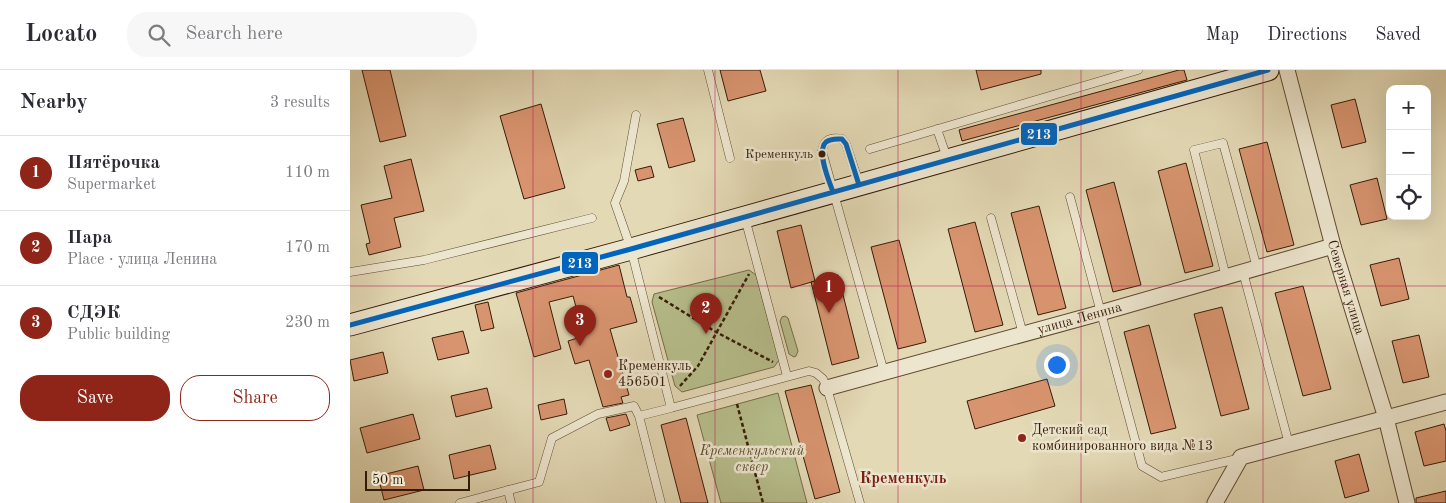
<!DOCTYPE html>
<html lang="en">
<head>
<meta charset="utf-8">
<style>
  body { margin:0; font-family:"Old Standard TT",serif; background:#f7f7f7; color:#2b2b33 }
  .controls { position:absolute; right:15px; top:15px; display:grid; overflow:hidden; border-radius:10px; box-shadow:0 5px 20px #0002 }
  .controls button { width:45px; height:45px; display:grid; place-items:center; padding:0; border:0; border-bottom:1px solid #e1e1e2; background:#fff; color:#2b2b33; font:25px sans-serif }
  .scale { position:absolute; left:15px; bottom:12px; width:105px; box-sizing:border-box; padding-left:5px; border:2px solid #361b07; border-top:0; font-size:14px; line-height:18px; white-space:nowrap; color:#361b07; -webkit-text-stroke:4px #ede6cf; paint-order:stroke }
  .you { position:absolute; left:706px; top:294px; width:18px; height:18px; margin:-12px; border:4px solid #fff; border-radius:50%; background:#1a73e8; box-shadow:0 0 0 8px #1a73e833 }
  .badge { display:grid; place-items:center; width:32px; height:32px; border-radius:50%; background:#8f2418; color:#fff; font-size:16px; font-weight:700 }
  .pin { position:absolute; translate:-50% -41px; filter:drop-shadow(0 1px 2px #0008) }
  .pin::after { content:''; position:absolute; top:26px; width:18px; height:15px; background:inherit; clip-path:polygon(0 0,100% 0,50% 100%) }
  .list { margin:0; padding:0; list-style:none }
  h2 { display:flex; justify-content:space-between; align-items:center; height:65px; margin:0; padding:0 20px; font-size:21px }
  h2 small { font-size:16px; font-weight:400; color:#7c7c81 }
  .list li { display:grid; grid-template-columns:32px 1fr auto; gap:15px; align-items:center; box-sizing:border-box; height:75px; padding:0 20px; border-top:1px solid #e1e1e2 }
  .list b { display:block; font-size:19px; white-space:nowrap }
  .list p { margin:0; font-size:16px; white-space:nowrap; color:#7c7c81 }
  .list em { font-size:16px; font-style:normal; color:#7c7c81 }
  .actions { display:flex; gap:10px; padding:15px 20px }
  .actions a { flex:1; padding:11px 0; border:1px solid #8f2418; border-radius:20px; text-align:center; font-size:18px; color:#8f2418 }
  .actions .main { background:#8f2418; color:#fff }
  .icon { flex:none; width:28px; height:28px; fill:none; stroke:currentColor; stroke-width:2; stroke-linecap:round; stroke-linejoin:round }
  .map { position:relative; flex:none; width:1096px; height:433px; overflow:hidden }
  header { display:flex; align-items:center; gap:30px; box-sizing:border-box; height:70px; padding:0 25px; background:#fff; border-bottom:1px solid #e1e1e2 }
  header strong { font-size:24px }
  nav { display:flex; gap:28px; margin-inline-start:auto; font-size:18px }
  .search { width:350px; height:45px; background:#f7f7f7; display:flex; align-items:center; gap:12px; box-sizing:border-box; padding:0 18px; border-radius:20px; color:#7c7c81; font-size:19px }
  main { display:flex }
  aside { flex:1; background:#fff }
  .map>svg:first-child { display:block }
</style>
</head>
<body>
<header>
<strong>Locato</strong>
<div class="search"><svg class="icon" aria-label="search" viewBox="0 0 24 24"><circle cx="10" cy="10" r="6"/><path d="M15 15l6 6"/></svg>Search here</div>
<nav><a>Map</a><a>Directions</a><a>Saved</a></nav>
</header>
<main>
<aside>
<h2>Nearby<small>3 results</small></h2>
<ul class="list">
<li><span class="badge">1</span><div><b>Пятёрочка</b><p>Supermarket</p></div><em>110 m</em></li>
<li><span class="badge">2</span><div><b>Пара</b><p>Place · улица Ленина</p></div><em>170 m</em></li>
<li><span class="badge">3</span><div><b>СДЭК</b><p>Public building</p></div><em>230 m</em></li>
</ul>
<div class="actions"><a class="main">Save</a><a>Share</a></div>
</aside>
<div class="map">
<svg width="1096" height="433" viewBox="0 0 1096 433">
  <rect width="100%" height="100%" fill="#e3d9b5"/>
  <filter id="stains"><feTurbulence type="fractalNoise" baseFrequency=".004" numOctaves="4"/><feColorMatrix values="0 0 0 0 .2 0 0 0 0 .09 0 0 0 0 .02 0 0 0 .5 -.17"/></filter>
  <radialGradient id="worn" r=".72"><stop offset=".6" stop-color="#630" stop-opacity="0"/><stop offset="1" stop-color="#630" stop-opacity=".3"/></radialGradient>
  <path fill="#b6be8b" stroke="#766c49" d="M399 200 406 205 429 290 424 297 332 322 325 316 302 232 304 224Z
    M435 246 438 248 448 281 446 286 444 287 439 284 430 251 432 247Z
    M428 323 457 433H371L347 345Z"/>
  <path fill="#d8946f" stroke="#361b07" d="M12 0H40L56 66 30 72Z
    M370 0H410L416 21 378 31Z
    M626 0H691V4L631 20Z
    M829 0H834L837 10 612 71 609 60Z
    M1005 29 1016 72 992 78 981 35Z
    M191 34 215 118 174 129 150 46Z
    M333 48 345 91 319 98 307 54Z
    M917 72 944 175 917 182 889 79Z
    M61 89 74 141 44 148 51 177 19 185 16 174 20 173 11 135 42 128 34 96Z
    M836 93 863 196 835 203 808 101Z
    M301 96 304 107 288 111 285 100Z
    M1027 108 1037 149 1011 155 1000 115Z
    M764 112 791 215 763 222 736 120Z
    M689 136 716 238 688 245 661 143Z
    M625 152 653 255 625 262 598 159Z
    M451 155 465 211 441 218 427 161Z
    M549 170 576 272 548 279 521 177Z
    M1049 188 1059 229 1031 236 1020 195Z
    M269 195 277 227H280L287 252 260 259 279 325 271 327 273 333 253 337 239 290 225 294 218 271 234 266 223 226 199 232 211 279 184 287 166 223Z
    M488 205 509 288 482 295 461 212Z
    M953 216 981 319 953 326 925 223Z
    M138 232 144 258 131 261 125 235Z
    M872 237 899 339 871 346 844 244Z
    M799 255 826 358 801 364 774 262Z
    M113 261 119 283 88 290 82 268Z
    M1069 265 1079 307 1053 313 1042 271Z
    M33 282 38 303 4 311 0 290Z
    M697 309 705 336 625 359 617 331Z
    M461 315 490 422 465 429 435 321Z
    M137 318 142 338 106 347 101 326Z
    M214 329 217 344 191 350 188 335Z
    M63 344 70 369 17 383 10 358Z
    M276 344 280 355 260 361 256 348Z
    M336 348 358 433H331L325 410 311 355Z
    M1094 354 1096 361V391L1074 396 1065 362Z
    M140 375 146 399 104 409 99 385Z
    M1009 384 1019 421 995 428 985 391Z
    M68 396 74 420 34 430 28 406Z
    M1096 421V433H1066V428Z"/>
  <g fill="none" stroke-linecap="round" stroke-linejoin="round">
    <defs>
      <path id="lane" d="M358 0 380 88
        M286 45 274 111 265 133 281 179 321 338 289 346 311 433
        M587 59 597 88
        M520 79 788 0
        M509 113 496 74 492 69C481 67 474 69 472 81L534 302
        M720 127 792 396 811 407 891 388
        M395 148 437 306
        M641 148 673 264
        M0 202 74 190 242 148
        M893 202 939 374
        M876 207 844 80 873 73 907 198
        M321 338 459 301 466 303 473 309 477 318 510 433
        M158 420 161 433
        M110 433 189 412 202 368 248 344 284 336 289 346"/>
      <g id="street">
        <path id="s1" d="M937 0 983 176 1036 348 1057 433"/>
        <path id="s2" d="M477 318 750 243 983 176"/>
        <path d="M865 433 891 387 1096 332"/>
      </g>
      <path id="secondary" d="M0 255 281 179 918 0"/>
    </defs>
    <use href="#lane" stroke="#614a32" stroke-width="9"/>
    <use href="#street" stroke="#614a32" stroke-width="17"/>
    <use href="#secondary" stroke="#361b07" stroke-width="23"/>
    <path stroke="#361b07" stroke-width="2.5" stroke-dasharray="4 2.5" stroke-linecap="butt" d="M309 227 366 262 423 292
      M330 316 348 296 399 204
      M387 334 413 433"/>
    <use href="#lane" stroke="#ede6cf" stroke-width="8"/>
    <use href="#street" stroke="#ede6cf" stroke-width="15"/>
    <use href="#secondary" stroke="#ede6cf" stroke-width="21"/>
    <defs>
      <path id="bus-1" d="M483 122C479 111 466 81 476 72 481 68 487 69 492 69L496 74 509 115
        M0 255 281 179 918 0"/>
    </defs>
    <use href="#bus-1" stroke="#ede6cf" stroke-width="9"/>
    <use href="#bus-1" stroke="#0065bd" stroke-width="5"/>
  </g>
  <path fill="none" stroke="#c2185b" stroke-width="1" stroke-opacity="0.55" d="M183 0V433M365 0V433M548 0V433M731 0V433M913 0V433M0 216H1096"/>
  <circle fill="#361b07" stroke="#ede6cf" stroke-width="2" cx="472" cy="84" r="4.5"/>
  <g fill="#8f2418" stroke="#ede6cf" stroke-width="2">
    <circle cx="258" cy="304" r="5"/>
    <circle cx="672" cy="368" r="5"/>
  </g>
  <g text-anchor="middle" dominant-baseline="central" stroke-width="5" stroke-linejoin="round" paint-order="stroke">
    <g font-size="13" fill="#361b07" stroke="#ede6cf" text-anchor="end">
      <text x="463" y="84">Кременкуль</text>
    </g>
    <g font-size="14" fill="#361b07" stroke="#ede6cf">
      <text stroke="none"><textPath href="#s1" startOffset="225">Северная улица</textPath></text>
      <text stroke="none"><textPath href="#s2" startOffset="262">улица Ленина</textPath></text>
    </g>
    <g font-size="14" fill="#361b07" stroke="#ede6cf" text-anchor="start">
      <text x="268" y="296">Кременкуль<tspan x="268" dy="16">456501</tspan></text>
      <text x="682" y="360">Детский сад<tspan x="682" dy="16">комбинированного вида №13</tspan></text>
    </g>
    <g font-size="14" font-style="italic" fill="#5c4c2f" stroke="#ede6cf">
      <text x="402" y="381">Кременкульский<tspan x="402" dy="16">сквер</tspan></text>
    </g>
    <g font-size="16" font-weight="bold" fill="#7a1f14" stroke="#ede6cf">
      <text x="553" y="409">Кременкуль</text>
    </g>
  </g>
  <g stroke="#ede6cf" stroke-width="2">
    <rect x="670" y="52" width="38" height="24" rx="5" fill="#0065bd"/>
    <rect x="211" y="181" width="38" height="24" rx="5" fill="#0065bd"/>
  </g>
  <g font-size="14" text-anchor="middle" font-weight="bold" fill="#fff">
    <text x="689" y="69">213</text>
    <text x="230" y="198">213</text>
  </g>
  <rect width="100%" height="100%" filter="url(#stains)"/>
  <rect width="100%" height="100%" fill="url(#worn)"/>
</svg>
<div class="controls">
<button>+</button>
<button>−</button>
<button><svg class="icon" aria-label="locate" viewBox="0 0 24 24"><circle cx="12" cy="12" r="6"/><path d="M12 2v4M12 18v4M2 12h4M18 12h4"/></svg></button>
</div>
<div class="scale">50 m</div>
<div class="you"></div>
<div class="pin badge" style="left:479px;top:243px">1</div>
<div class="pin badge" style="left:356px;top:264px">2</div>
<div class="pin badge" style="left:230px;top:276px">3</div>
</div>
</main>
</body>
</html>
